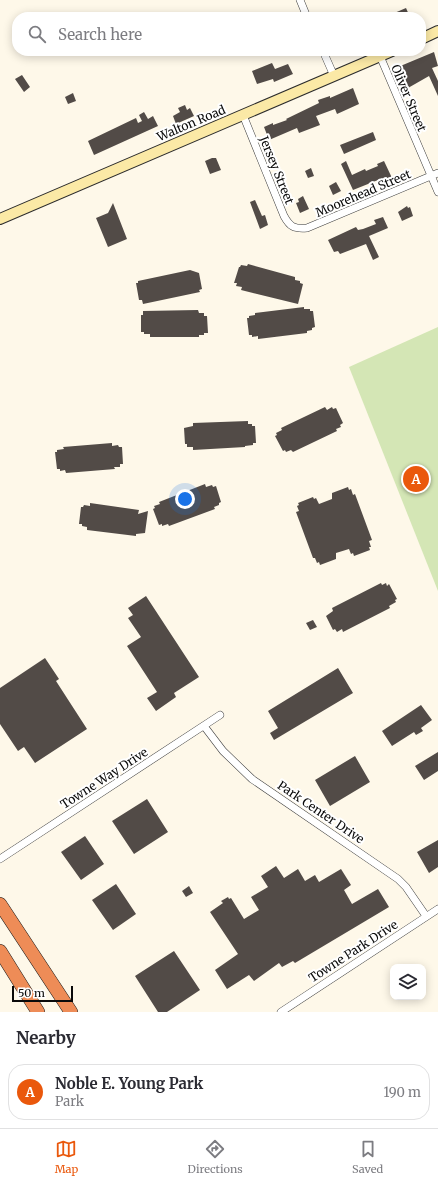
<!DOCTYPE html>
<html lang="en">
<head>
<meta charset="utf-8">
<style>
  body { margin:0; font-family:Merriweather,serif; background:#f2f2f3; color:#2b2b33 }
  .controls { position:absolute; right:12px; bottom:12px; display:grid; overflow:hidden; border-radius:8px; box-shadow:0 2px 10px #0003 }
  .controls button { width:36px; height:36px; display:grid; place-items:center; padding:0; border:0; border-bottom:1px solid #e1e1e2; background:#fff; color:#2b2b33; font:20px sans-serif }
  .scale { position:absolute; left:12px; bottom:10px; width:61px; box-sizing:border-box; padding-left:4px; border:2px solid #0a0a0a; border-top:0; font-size:11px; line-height:14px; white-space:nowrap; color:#0a0a0a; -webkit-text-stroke:3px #fff; paint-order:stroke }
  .you { position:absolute; left:185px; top:499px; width:14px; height:14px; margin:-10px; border:3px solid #fff; border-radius:50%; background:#1a73e8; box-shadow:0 0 0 6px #1a73e833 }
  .badge { display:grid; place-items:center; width:26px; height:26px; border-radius:50%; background:#ea580c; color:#fff; font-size:13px; font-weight:700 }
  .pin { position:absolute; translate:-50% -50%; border:2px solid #fff; box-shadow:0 1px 4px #0006 }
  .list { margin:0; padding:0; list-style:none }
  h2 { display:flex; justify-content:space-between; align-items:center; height:52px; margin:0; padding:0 16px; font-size:17px }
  h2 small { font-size:13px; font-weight:400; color:#7c7c81 }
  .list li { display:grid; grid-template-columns:26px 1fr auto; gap:12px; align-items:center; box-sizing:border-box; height:56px; margin:0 8px 8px; padding:0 8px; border:1px solid #e1e1e2; border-radius:16px }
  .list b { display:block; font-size:15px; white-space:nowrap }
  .list p { margin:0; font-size:13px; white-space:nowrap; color:#7c7c81 }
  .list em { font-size:13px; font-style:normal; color:#7c7c81 }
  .icon { flex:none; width:22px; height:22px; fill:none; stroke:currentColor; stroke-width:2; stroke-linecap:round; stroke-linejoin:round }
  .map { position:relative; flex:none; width:438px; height:1012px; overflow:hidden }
  .search { position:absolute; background:#fff; box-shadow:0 2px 10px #0003; left:12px; right:12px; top:12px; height:44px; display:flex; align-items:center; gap:10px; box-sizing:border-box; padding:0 14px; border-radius:16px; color:#7c7c81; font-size:15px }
  .sheet { height:116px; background:#fff }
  nav { display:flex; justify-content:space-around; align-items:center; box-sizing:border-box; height:56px; border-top:1px solid #e1e1e2; background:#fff; font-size:11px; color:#7c7c81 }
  nav a { display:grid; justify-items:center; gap:2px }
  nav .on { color:#ea580c }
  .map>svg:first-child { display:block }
</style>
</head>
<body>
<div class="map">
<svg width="438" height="1012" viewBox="0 0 438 1012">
  <rect width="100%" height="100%" fill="#fef8e9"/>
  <path fill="#d4e6b5" d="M438 327V591L349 367Z"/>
  <path fill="#524b47" d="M406 8 410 17H385Z
    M434 52 438 66 432 68 438 81V96L429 76 408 88 398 67Z
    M272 63 275 69 288 64 293 74 274 82 273 79 257 84 252 71Z
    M22 75 30 87 24 92 15 79Z
    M353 88 359 104 337 114 335 109 316 116 320 125 299 133 297 128 269 140 264 127 273 123V125L287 120 286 119 319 103 318 100 330 96V98Z
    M73 93 76 101 68 104 65 97Z
    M185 105 187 110 190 108 194 116 176 124 173 116 180 112 178 108Z
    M144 112 148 119 153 116 158 126 94 155 88 141 136 118 138 123 142 121 139 115Z
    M373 132 376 140 344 154 340 145Z
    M212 158H216L221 170 210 174 205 161Z
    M346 161 352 175 365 169 366 171 378 166 377 164 384 161 392 178 379 183 378 180 353 190 341 164Z
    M311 168 314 176 308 178 305 171Z
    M336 182 341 191 333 195 329 186Z
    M303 196 309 209 300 213 296 203 299 202 298 199Z
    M255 200 262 216 265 215 268 225 260 229 250 202Z
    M113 203 127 239 108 247 96 218 108 213Z
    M407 206 408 208 410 207 413 216 402 221 398 212Z
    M383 217 388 228 369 236 379 257 373 260 366 244 340 254 338 251 334 252 328 240 356 227 358 230 363 229 376 224 374 220Z
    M248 264 295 277V280L300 281V283L303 284 298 304 241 290 242 287 236 286 237 283H234L239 267H240L241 265 247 266Z
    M190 270 199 273 202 289 199 290 200 292 143 304 142 300H139L136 283H138V281Z
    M304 307V309H310V311H313L315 327 312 328V330L307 331V333L258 339V336L252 337V335H249L247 318H249V316L255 315V313Z
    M198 310 199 313H204V316H207L208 333H204V335H199V337H150V334H144V332H141V315H143V311Z
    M325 407 327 410 332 407 333 409 336 408 343 423 340 425 341 427 336 429 337 431 293 452 291 450 286 452 285 450 283 451 275 436 277 435 276 433 282 430 281 428Z
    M248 421V424H252V426H255L256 443H253V445L245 446V447L193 450V447H187V444H185L184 428 193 426V423Z
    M112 443V446L118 445 119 447H122L123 464H120V467H114L115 469 66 473 65 470 60 471V469H57L55 452H57V450L64 449 63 447Z
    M205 484 206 487 212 485 213 487 216 486 221 502 219 503V505L214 507 215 509 169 526 168 524 162 526V524L159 525 153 509 155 508 154 506 160 504 159 502Z
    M348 487 349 490 351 489 353 495 355 494 372 540 369 541 371 547H369L370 550 354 556 353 553 351 554 349 549 336 553V559L320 565 319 562 317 563 315 558H313L296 512 299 511 297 506 299 505 298 503 313 497 314 499 316 498 319 504 332 499V493Z
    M90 503 139 510 138 514 148 511 145 533 136 534V536L87 530V527L82 526V524H79L81 507H83L84 505 90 506Z
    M381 583 382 585 386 583 387 586 389 584 397 599 395 600 396 602 389 606 390 608 343 632 342 629 337 632 335 629 333 630 326 616 333 611 332 608Z
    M146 596 199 677 174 693 176 697 156 711 147 698 157 692 127 646 141 637 128 618 133 615 128 608Z
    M313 620 317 627 310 630 306 623Z
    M45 658 59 679 56 681 87 729 35 763 24 747 18 751 0 724V688Z
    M338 668 353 693 274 740 270 733 278 728 268 711Z
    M421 705 432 720 421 728 423 731 416 735 414 732 392 746 382 731Z
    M438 752V771L424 780 415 766Z
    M355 756 370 782 330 806 315 780Z
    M147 799 168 832 134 854 112 821Z
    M85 836 104 864 81 880 61 852Z
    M438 840V867L429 873 417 852Z
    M276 866 284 878 298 869 305 881 315 875 319 882 341 869 351 885 344 890 352 904 378 889 389 907 295 963 293 961 282 967 279 963 254 981 249 975 227 989 215 970 238 954 210 912 223 903 221 901 228 897 229 899 231 898 244 919 259 910 251 897 268 887 261 876Z
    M116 884 136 914 113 930 92 900Z
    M189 886 193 893 186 897 182 891Z
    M174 951 200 990 167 1012H158L135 976Z"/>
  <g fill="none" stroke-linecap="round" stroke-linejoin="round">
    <defs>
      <path id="street" d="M300 0 307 17
        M323 51 334 76
        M380 56 438 192
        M243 115 284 216C290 227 294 229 307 228L438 173
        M204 726 223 751 252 779 398 879 406 887 426 916
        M0 859 220 715
        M281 1012 438 909"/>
      <path id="secondary" d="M421 39 438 31
        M0 219 392 51"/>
      <path id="highway" d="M0 904 71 1012
        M0 951 38 1012"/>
    </defs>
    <use href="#street" stroke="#3d3d3d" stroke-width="8"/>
    <use href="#secondary" stroke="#2c2c2c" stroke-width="12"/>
    <use href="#highway" stroke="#1b1b1b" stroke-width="14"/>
    <use href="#street" stroke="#fff" stroke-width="7"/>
    <use href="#secondary" stroke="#fbe9a6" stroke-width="10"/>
    <use href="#highway" stroke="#ee8c57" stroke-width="13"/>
  </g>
  <g text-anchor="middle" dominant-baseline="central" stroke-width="4" stroke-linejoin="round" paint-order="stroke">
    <g font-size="12" fill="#0a0a0a" stroke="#fff">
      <text transform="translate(409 98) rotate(67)">Oliver Street</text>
      <text transform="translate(191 123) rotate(-23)">Walton Road</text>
      <text transform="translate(277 170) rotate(68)">Jersey Street</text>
      <text transform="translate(363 193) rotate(-23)">Moorehead Street</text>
      <text transform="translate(104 778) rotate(-33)">Towne Way Drive</text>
      <text transform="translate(321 812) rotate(34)">Park Center Drive</text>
      <text transform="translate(353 951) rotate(-33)">Towne Park Drive</text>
    </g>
  </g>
</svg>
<div class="controls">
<button><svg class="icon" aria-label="layers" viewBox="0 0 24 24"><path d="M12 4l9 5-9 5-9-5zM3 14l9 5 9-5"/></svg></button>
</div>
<div class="scale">50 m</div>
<div class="you"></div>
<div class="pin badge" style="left:416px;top:479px">A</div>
<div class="search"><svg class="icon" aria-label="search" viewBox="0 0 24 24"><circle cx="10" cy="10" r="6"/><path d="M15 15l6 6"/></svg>Search here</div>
</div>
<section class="sheet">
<h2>Nearby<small></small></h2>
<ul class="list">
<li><span class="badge">A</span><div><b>Noble E. Young Park</b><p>Park</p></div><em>190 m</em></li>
</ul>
</section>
<nav>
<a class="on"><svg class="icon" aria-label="map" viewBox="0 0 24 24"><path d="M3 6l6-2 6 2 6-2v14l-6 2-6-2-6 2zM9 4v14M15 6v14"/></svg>Map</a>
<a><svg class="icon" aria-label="directions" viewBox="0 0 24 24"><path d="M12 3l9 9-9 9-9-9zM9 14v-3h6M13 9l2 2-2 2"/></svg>Directions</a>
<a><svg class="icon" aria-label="saved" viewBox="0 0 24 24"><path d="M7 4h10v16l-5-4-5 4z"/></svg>Saved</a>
</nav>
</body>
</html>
